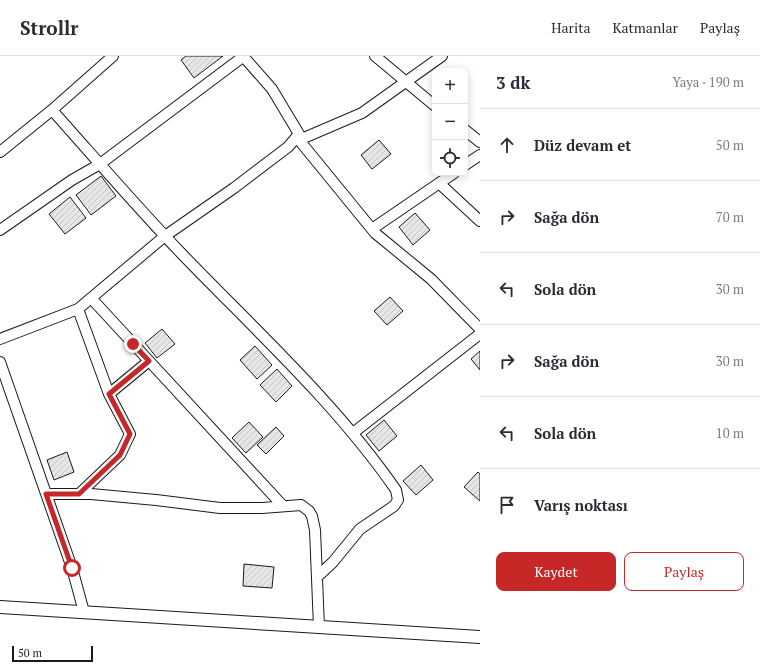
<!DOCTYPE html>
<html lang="tr">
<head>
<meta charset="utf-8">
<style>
  body { margin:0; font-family:"PT Serif",serif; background:#f7f7f7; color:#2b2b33 }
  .controls { position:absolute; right:12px; top:12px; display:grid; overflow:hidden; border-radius:8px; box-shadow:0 2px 10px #0003 }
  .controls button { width:36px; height:36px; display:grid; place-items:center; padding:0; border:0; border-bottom:1px solid #e1e1e2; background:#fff; color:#2b2b33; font:20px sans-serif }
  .scale { position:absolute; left:12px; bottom:10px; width:81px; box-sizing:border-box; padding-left:4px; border:2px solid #1a1a1a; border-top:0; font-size:11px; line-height:14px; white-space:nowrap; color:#1a1a1a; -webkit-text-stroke:3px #fff; paint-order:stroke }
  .stop { position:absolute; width:12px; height:12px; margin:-9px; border:3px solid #c62828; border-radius:50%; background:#fff }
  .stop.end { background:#c62828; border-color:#fff; box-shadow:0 1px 4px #0008 }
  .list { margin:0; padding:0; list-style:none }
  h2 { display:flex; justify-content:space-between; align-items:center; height:52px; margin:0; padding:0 16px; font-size:17px }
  h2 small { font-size:13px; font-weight:400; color:#7c7c81 }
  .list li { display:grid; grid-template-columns:26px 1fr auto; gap:12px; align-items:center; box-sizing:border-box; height:72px; padding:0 16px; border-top:1px solid #e1e1e2 }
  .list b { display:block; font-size:15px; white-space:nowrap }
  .list em { font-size:13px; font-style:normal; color:#7c7c81 }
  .actions { display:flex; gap:8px; padding:12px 16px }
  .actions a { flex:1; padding:9px 0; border:1px solid #c62828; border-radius:8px; text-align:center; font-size:14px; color:#c62828 }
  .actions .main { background:#c62828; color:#fff }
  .icon { flex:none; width:22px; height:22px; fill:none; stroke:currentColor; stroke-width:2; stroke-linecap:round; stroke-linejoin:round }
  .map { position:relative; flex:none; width:480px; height:616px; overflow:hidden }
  header { display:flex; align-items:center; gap:24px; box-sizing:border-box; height:56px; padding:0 20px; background:#fff; border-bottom:1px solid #e1e1e2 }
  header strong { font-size:19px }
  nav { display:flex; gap:22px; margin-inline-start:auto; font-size:14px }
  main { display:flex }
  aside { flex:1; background:#fff }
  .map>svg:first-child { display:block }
</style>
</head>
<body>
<header>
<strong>Strollr</strong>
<nav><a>Harita</a><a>Katmanlar</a><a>Paylaş</a></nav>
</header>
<main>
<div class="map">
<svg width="480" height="616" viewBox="0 0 480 616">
  <defs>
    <pattern id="building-hatch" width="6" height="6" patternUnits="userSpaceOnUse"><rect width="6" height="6" fill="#e6e6e6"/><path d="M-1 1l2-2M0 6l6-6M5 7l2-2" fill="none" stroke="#c5c5c5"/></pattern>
  </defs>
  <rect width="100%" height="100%" fill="#fff"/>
  <path fill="url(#building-hatch)" stroke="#1a1a1a" d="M186 0H223L194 22 181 4Z
    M379 84 391 98 372 113 361 99Z
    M101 120 116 140 91 159 76 139Z
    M70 141 86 162 65 178 49 158Z
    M415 157 430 174 413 189 399 171Z
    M390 241 403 255 387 269 374 255Z
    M162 273 175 288 157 302 145 287Z
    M255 290 272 309 257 323 240 304Z
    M480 295V314L471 303Z
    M277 313 292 330 276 346 260 329Z
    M384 364 397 380 379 395 366 379Z
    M249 366 263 381 246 397 232 382Z
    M276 371 284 380 266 398 257 389Z
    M67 396 74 416 54 424 47 404Z
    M421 409 433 424 416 439 403 425Z
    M478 416 480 418V445L464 431Z
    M244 508 274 511 272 532 243 530Z"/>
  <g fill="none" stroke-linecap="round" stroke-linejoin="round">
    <defs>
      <path id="minor" d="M375 0 435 50
        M442 0 362 57 299 84 375 177 431 223 480 273
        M52 54C94 101 136 150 180 196 254 273 335 346 396 434L398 444 394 450 360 473 333 506 317 521
        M465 74 480 86
        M0 96 52 54 113 0
        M465 109 480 99
        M439 127 480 165
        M372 173 454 117
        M0 174 72 124 100 108 244 0
        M91 242 283 450
        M78 253 109 338
        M0 283 78 253 165 180 234 132 288 91 299 78 272 33 243 0
        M0 306 72 512 84 556
        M353 377 480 278
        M46 438H91L156 444 220 452H262L301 449 309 455 312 460 315 474 319 571
        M79 438 120 399 130 378 109 338 149 305"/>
      <path id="tertiary" d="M0 551 480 581"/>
    </defs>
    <use href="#minor" stroke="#1a1a1a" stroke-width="12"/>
    <use href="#tertiary" stroke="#1a1a1a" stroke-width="14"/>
    <use href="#minor" stroke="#fff" stroke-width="10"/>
    <use href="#tertiary" stroke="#fff" stroke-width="12"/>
  </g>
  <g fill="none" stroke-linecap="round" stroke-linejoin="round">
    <path stroke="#c62828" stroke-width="5" d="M72 512 46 438H79L120 399 130 378 109 338 149 305 133 288"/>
  </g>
</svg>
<div class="controls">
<button>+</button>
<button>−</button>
<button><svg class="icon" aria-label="locate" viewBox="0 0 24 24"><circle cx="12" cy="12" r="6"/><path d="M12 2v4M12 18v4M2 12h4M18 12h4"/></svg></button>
</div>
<div class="scale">50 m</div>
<div class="stop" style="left:72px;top:512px"></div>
<div class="stop end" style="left:133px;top:288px"></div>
</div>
<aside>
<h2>3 dk<small>Yaya · 190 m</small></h2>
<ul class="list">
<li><svg class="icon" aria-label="ahead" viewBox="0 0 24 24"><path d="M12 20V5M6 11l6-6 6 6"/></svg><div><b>Düz devam et</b></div><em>50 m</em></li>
<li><svg class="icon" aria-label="right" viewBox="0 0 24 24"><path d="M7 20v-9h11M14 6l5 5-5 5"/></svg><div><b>Sağa dön</b></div><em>70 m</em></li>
<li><svg class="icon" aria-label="left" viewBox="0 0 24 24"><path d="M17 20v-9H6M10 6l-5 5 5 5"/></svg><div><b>Sola dön</b></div><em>30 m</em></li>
<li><svg class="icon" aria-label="right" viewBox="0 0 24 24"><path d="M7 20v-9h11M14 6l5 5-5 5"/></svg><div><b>Sağa dön</b></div><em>30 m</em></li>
<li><svg class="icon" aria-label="left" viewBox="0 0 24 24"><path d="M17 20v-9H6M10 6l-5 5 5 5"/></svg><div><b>Sola dön</b></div><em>10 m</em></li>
<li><svg class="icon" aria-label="arrive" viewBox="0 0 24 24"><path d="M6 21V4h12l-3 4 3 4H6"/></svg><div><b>Varış noktası</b></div></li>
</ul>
<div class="actions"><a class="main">Kaydet</a><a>Paylaş</a></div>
</aside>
</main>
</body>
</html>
